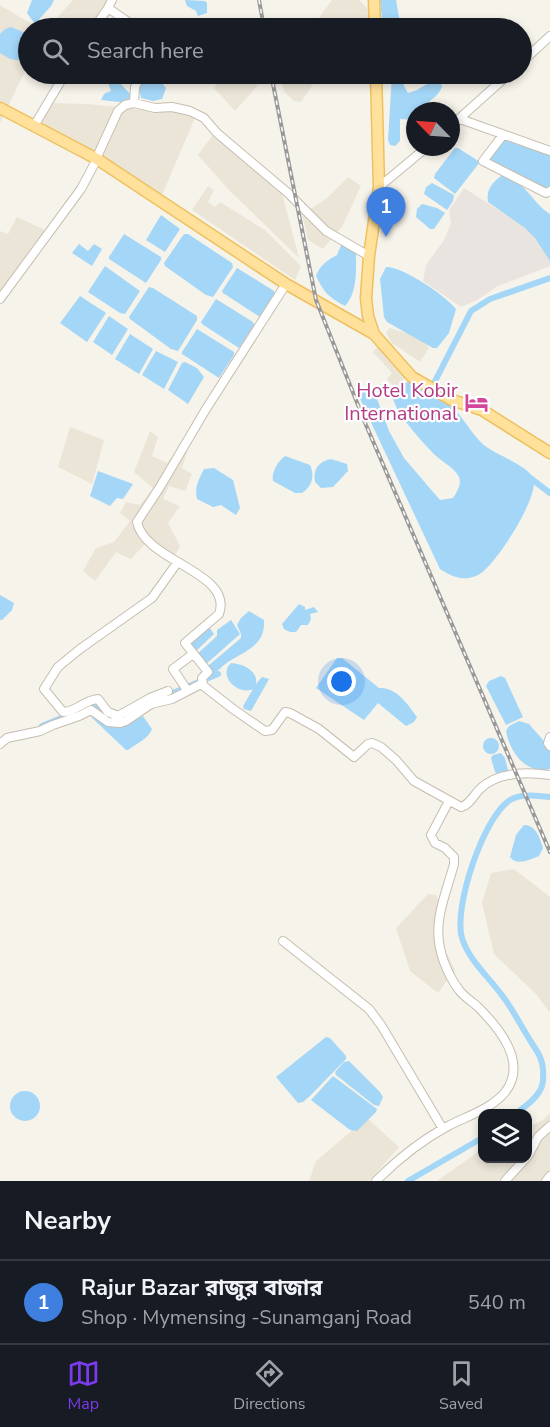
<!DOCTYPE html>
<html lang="en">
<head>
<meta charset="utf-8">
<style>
  body { margin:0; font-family:"Nunito Sans","Noto Sans Bengali",sans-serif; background:#20242c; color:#f1f3f6 }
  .controls { position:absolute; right:18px; bottom:18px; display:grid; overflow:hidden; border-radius:12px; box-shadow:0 3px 9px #0003 }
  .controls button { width:54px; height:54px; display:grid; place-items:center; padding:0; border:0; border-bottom:2px solid #363941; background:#171b24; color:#f1f3f6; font:30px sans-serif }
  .compass { position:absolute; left:406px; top:102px; width:54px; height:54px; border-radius:50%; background:#171b24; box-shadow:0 3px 9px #0003; rotate:295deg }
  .you { position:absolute; left:342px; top:682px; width:21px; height:21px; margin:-15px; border:4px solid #fff; border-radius:50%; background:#1a73e8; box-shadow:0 0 0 9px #1a73e833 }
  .badge { display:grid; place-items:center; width:39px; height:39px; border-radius:50%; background:#7c3aed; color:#fff; font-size:20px; font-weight:700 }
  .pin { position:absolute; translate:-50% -50px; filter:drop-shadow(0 2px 3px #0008) }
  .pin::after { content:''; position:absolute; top:32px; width:21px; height:18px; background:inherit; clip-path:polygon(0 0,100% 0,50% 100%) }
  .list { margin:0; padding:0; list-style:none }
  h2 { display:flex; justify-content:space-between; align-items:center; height:78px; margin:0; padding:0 24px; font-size:26px }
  h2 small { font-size:20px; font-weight:400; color:#9ea1a6 }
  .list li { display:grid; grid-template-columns:39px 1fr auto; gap:18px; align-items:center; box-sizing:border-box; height:84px; padding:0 24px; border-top:2px solid #363941 }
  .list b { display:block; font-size:22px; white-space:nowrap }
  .list p { margin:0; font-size:20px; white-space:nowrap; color:#9ea1a6 }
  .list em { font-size:20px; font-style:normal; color:#9ea1a6 }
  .icon { flex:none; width:33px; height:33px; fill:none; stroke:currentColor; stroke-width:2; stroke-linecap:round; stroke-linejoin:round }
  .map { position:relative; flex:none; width:550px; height:1181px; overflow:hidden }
  .search { position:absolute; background:#171b24; box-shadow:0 3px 9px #0003; left:18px; right:18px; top:18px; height:66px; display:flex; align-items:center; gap:15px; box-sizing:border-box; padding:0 21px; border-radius:33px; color:#9ea1a6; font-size:22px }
  .sheet { height:162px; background:#171b24 }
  nav { display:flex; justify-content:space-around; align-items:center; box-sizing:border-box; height:84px; border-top:2px solid #363941; background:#171b24; font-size:16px; color:#9ea1a6 }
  nav a { display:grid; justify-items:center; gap:3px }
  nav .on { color:#7c3aed }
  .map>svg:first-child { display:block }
</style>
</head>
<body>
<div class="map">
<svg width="550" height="1181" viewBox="0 0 550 1181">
  <rect width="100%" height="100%" fill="#f6f3ea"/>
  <path fill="#ebe5d8" d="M73 0H110L94 28H57L56 19Z
    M332 0H359L373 14 374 28H306L312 27Z
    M0 5 38 28H28V65L0 123Z
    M226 74H257L252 81 258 85 235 111 214 88Z
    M280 74H320L301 102 294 101 284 92Z
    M51 103 88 104 145 110 172 111 195 118 161 197 38 125Z
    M215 132 282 193 299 258 228 189 198 155Z
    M348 177 361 186 342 227 323 249 308 240 302 214 326 199Z
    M208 186 214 190 208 202 215 207 220 202 265 230 301 266 295 280 192 210Z
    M17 217 47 231 0 296V231L8 234Z
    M389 328 422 337 429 348 420 362 392 343 386 333Z
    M378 346 406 377 396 389 387 379 392 373 373 352Z
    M70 427 104 440 92 484 58 467Z
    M150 431 158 437 152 456 167 463 179 447 187 452 182 468 192 474 185 491 169 486 163 499 180 506 168 523 180 546 172 560 147 542 131 559 116 552 95 581 83 571 96 548 114 542 130 521 120 513 126 502 140 505 153 488 134 472Z
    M514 869 550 897V1013L536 994 494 954 482 903 491 873Z
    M428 894 436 895 442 909 441 942 455 970 438 993 410 971 396 928Z
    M550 1113V1181H437L482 1149V1158H528V1127L543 1120Z
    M367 1118 399 1147 369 1181H309L316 1161Z"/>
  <path fill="#e9e4df" d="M464 188 541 237 550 257V266L498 286 477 300 461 307 423 281 426 265 444 240 451 223 449 210Z"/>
  <path fill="#a3d6f7" d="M32 0H54L51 6 35 24 27 13Z
    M185 0 205 1 207 3V13L198 16 196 11 187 6Z
    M380 0H396L401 28H383Z
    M11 27 28 34V62L10 59 0 53V34L5 29Z
    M143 74H155L166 88 162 99 153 101 141 98 139 87Z
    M392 74H403L404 86 408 93 417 90 437 78 440 80 442 87C437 99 426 101 420 111H415V120L400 119V141L395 146 390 145 388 140Z
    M118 81 131 95 128 103 101 100 104 94 111 91 108 82Z
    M504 140 550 155V186L545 188 488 159 490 154Z
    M455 148H458L480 162 455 194 434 178 435 174Z
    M501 176C524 178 532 203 550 214V261L535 238 525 228 488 202C486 190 492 183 501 176Z
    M432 183 454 195 453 201 447 210 424 194 426 187Z
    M422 204 437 208 445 213 434 229H430L416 217 417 209Z
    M161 215 180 229 165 252 146 240Z
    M124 234 161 257V260L146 283 109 259V257Z
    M184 234H188L232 263 233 267 213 297 206 295 165 266 164 263Z
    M342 243 356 251C356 268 358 292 345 306 328 297 324 292 316 276 319 266 329 259 337 255Z
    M79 244 88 251 94 244 102 249 92 266 72 253Z
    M105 266 140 291 125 314 120 313 88 292Z
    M386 267C402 266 446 296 456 309L449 333 437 348H433L387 322 384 317 380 279Z
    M237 268 274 291 275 294 260 317 223 293 222 291Z
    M149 287 153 288 197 316V320L178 351 171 349 130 319 129 317Z
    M80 296 106 313 87 342 60 323Z
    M216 299 253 322 254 325 239 348 202 324 201 322Z
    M109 316 128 329 112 355 93 342Z
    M197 329 234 352V355L219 378 182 354V352Z
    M130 334 153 349 139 374 115 359Z
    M156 351 178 362 164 389 142 375Z
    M185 362 197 368 204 377 188 404 168 390 182 363Z
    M414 380C427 390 444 398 455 410 466 421 475 440 488 448 498 455 529 467 533 478 541 495 494 568 478 575 463 582 453 577 440 569L360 399 363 389 369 390 376 396 389 431 404 458 440 500 453 498C457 492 462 484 459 477 454 467 442 462 435 455 425 445 391 409 393 395 393 391 395 391 398 388 404 384 407 381 414 380Z
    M285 456 310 465C315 476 312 486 302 493H295L273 481C271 473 278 461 285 456Z
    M331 459 347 464 348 471 333 487 321 488 315 482C313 469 318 462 331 459Z
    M214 468 233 480 240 508 236 515 221 505 213 507 197 499C194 488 199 479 204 469Z
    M98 471 133 484 123 499 117 498 110 506 90 496Z
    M0 595 14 603 12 610 2 620H0Z
    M299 604 305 607V610L314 607 318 612 310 614 311 619 308 625H301L296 632H290L284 629 282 624Z
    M249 611 264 620C266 648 241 652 224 665 220 668 217 672 213 674L207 668 208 666 241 638V634L237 625 241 618Z
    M231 620 240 634 205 665 196 655 217 636V630Z
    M209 627 214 634 194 653 187 642Z
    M337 658H342L379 688C396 687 407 703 417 717L414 722 406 726 378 703 364 720 316 688Z
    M231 663C243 664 258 670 256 684L262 677 269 679 251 711 244 709 243 706 253 689C239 696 217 676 231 663Z
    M501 676 505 678 523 717 506 725 486 686 489 681Z
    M89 713 107 723 120 727 143 716 152 729C148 739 136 744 128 750H126L88 714Z
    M519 721 529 724 550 748V769C527 775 510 753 506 731L509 726Z
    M483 746a8 8 0 1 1 16 0a8 8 0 1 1-16 0Z
    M501 753 505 758 508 770 506 773 499 775 495 772 491 758 493 755Z
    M524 825C536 825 540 838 543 848L539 856C529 860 517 866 510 857L516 835Z
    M326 1037 330 1038 346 1056V1059L310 1096 303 1102 298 1103 276 1077Z
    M349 1061 380 1092 383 1097 379 1106 374 1105 336 1075 335 1072 344 1062Z
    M333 1076 377 1109 376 1112 357 1131 350 1130 311 1100Z
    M10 1106a15 15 0 1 1 30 0a15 15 0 1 1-30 0Z"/>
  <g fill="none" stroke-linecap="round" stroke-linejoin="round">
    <path stroke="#a3d6f7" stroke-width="6" d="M431 389 471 311 490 299 550 278
      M529 477 550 493
      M156 700 218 674
      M42 726 93 705 109 716
      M515 1114C523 1108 534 1101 539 1092 545 1084 544 1066 540 1057 537 1050 532 1044 528 1037 520 1024 513 1010 504 998 491 979 469 961 462 938 453 909 483 817 510 800 522 793 537 796 550 797
      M408 1181 482 1138"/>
    <defs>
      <path id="minor" d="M112 0 108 8 137 28
        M94 28 108 8
        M522 62 550 36
        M141 74 135 87 134 103 155 108 172 107 190 111 204 118 217 133 288 193 326 231 369 256
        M460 119 550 151
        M34 126 65 74
        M451 126 509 74
        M503 135 483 161 546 193 550 191
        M96 159 118 111 125 105 134 103
        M379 187 427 147
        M0 299 81 189 97 159
        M203 684 202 678 208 672 185 643 219 614C234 572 145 562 137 522L160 487 206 409 286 284
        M187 690 173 669 193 654
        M168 691 150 698 118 716 108 712 98 699C84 700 76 712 63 712L44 689 58 667 80 649 152 598 177 563
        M550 737 548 743 550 746
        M0 744 7 738 40 731 53 725 79 716 91 710 108 722 120 723 126 721 151 704 172 699 201 684 233 709 265 731 272 730 285 712 290 713 319 729 354 757 368 744 372 743 381 747 396 760 414 781 461 807C470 805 474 794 481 788 499 771 528 772 550 775
        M283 941 369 1009 381 1025 443 1129
        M528 1156 538 1137 550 1126
        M376 1181C397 1160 422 1140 448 1126 467 1116 492 1109 506 1091 527 1062 500 1029 479 1008 473 1002 464 997 459 990 453 982 447 970 444 962 430 925 445 898 454 864V857L445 848 435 843 431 835 449 801
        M505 1181 526 1158
        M546 1181 550 1176"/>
      <path id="major" d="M374 0 375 28
        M376 74 379 187 369 256 366 298 368 316 374 334 412 377 452 400 482 410 550 453
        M0 108 97 159 286 284 374 334"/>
    </defs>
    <use href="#minor" stroke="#c6bdaf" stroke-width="10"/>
    <use href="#major" stroke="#eec160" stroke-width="13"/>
    <use href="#minor" stroke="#fff" stroke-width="8"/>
    <use href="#major" stroke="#ffe19b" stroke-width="10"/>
    <defs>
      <path id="rail" d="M259 0 264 28
        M271 74 316 300 366 425 550 852"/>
    </defs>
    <use href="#rail" stroke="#999" stroke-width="4"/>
    <use href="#rail" stroke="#fff" stroke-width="1.5" stroke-dasharray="4.5" stroke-linecap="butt"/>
  </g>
  <defs>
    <symbol id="hotel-bare" viewBox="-9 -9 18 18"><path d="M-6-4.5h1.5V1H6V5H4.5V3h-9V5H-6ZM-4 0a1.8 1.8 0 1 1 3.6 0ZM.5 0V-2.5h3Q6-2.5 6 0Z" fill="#d1479c" stroke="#fff" stroke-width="2.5" paint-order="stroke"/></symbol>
  </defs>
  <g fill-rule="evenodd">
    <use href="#hotel-bare" x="460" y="386" width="33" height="33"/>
  </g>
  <g text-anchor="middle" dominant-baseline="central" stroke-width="4.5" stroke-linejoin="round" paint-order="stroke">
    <g font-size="20" fill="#b23c85" stroke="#fff" text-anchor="end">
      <text x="458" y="390">Hotel Kobir<tspan x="458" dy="23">International</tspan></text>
    </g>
  </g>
</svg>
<div class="controls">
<button><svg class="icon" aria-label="layers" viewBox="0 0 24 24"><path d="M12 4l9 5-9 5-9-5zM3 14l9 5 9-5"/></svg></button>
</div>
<svg class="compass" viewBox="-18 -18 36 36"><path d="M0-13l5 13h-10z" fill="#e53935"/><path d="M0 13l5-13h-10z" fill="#9ea1a6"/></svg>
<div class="you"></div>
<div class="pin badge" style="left:386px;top:237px;background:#3f7fe0">1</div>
<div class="search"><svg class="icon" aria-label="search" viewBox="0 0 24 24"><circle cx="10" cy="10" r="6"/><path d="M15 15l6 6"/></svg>Search here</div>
</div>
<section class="sheet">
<h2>Nearby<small></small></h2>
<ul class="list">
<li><span class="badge" style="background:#3f7fe0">1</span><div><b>Rajur Bazar রাজুর বাজার</b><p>Shop · Mymensing -Sunamganj Road</p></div><em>540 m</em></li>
</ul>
</section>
<nav>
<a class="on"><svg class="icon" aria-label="map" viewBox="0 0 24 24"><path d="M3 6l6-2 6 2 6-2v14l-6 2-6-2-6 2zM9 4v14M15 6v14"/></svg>Map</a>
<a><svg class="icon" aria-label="directions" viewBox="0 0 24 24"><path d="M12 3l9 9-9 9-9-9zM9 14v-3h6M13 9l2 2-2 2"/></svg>Directions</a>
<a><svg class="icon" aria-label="saved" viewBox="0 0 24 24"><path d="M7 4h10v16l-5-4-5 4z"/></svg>Saved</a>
</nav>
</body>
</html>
